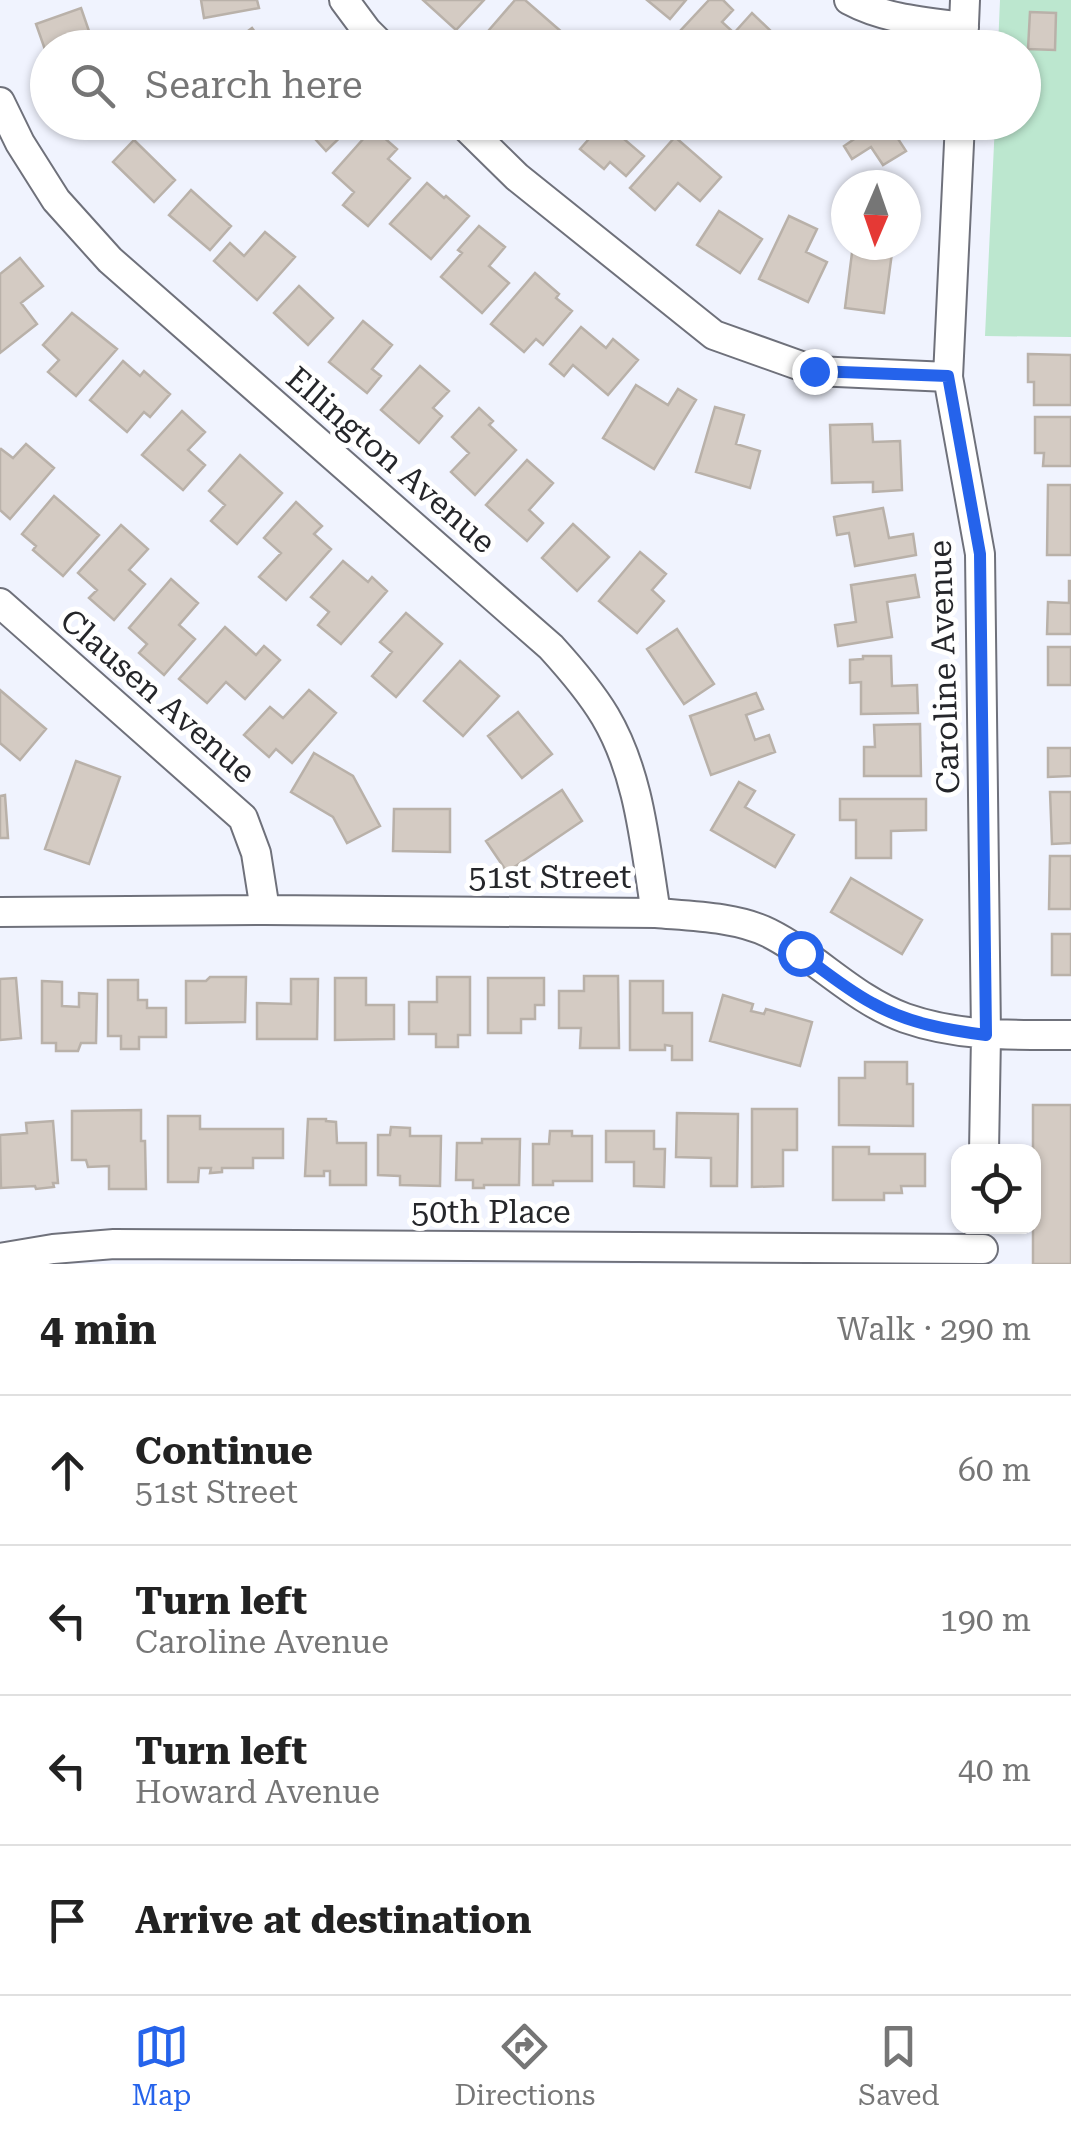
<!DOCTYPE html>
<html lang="en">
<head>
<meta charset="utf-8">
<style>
  body { margin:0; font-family:"Roboto Serif",serif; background:#f6f6f6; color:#222 }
  .controls { position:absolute; right:30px; bottom:30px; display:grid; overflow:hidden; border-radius:20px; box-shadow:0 2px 8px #0004 }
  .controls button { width:90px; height:90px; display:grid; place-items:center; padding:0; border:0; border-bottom:2px solid #e0e0e0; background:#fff; color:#222; font:50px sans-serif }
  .compass { position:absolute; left:831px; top:170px; width:90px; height:90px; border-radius:50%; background:#fff; box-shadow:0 2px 8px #0004; rotate:182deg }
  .stop { position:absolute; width:30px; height:30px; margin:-22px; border:8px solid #2563eb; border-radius:50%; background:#fff }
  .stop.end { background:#2563eb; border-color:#fff; box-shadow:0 2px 10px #0008 }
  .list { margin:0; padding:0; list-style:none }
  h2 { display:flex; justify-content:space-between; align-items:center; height:130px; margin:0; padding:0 40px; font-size:42px }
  h2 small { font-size:32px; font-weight:400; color:#767676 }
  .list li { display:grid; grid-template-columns:65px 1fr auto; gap:30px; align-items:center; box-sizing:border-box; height:150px; padding:0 40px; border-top:2px solid #e0e0e0 }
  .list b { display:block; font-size:38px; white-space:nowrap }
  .list p { margin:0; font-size:32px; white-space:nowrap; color:#767676 }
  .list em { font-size:32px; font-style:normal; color:#767676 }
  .icon { flex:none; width:55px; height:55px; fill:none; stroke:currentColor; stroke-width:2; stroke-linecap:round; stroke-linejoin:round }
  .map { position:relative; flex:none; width:1071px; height:1264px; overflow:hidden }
  .search { position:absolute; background:#fff; box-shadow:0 2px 8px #0004; left:30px; right:30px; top:30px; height:110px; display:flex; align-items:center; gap:25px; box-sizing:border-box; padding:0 35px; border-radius:55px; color:#767676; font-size:38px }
  .sheet { height:730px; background:#fff }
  nav { display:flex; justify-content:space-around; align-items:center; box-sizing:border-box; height:140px; border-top:2px solid #e0e0e0; background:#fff; font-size:28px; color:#767676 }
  nav a { display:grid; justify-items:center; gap:5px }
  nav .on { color:#2563eb }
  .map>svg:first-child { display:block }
</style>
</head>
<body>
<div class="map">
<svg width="1071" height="1264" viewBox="0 0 1071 1264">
  <rect width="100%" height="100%" fill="#f0f3fe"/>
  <path fill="#bce7cf" d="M1000 0H1071V337L985 336 995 123 1024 122V48L998 47Z"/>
  <path fill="#d4cbc3" stroke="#b9b1a9" stroke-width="2.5" d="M201 0H257L259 8 204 18Z
    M423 0H484L456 30Z
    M515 0H525L564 34 553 48H510L489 30Z
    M647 0H686L670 19Z
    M709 0H723L733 10 722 22 734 33 752 13 774 34 762 48H700L681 30Z
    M81 8 90 34 76 39 79 48H48V58L36 24Z
    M1030 12 1056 13 1055 50 1028 49Z
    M252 28 267 48H225Z
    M84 122H118L119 125 90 137Z
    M284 122H356L326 151 306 129 298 137Z
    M604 122 644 156 626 176 610 162 604 169 580 149Z
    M857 122H887L906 151 883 165 871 147 852 159 844 146 863 133Z
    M373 128 397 149 388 159 410 178 368 226 343 205 354 192 333 173Z
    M675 137 721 177 700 201 678 183 655 210 630 188Z
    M134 140 175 180 154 202 113 162Z
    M427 183 444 198 446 196 469 216 431 259 390 224Z
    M191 190 231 226 210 250 169 215Z
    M719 211 762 239 740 273 697 245Z
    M789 216 817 229 806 252 827 262 808 302 759 279Z
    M479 226 505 247 489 266 509 283 482 313 441 277 462 253 458 250Z
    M265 232 295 257 257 300 214 261 230 243 244 256Z
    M853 245H893L884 313 845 308Z
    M20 258 43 286 21 303 37 324 0 353V274Z
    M535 273 559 294 556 298 572 311 543 345 536 339 524 352 491 324Z
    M299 286 333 318 308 345 274 313Z
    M72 313 117 349 76 396 48 372 59 360 43 345Z
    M363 321 392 345 372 369 381 376 367 393 329 362Z
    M581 327 606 348 613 339 638 360 608 395 573 365 564 376 550 364Z
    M1028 354 1071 355V405H1034V382H1028Z
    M123 361 140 376 144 371 170 394 150 417 144 412 127 432 90 400Z
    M420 366 449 391 433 408 442 416 419 443 381 410Z
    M636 385 668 405 678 389 696 400 654 469 603 438Z
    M715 407 744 415 736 444 760 451 750 488 696 472Z
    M479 408 493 421 489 425 516 450 475 495 451 472 469 453 452 437Z
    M182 411 205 432 188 450 205 465 183 490 142 455Z
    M1035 417H1071V466H1043L1044 453H1035Z
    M872 424 873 442 900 441 902 490 873 492V482L832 483 830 425Z
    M26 444 54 468 10 519 0 510V450L1 449 13 458Z
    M240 455 282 493 237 544 211 521 225 505 209 491Z
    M527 460 553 483 529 510 543 523 527 541 486 505Z
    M1048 485H1071V555H1047Z
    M54 496 99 535 63 576 33 550 36 546 22 534Z
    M296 502 322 526 314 534 331 549 286 600 259 577 281 553 264 538Z
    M883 508 889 538 913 534 916 555 855 566 849 533 837 535 834 517Z
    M573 524 609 557 577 591 542 558Z
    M121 525 148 549 129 570 145 584 114 620 89 598 97 590 78 573Z
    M640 552 666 574 652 590 664 601 637 633 599 601Z
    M343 561 368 582 372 577 387 591 341 644 318 625 329 612 311 597Z
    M915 575 919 597 887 602 892 637 838 646 835 625 856 622 851 585Z
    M171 579 198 603 179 625 195 639 164 675 139 653 147 644 129 628Z
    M1069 581H1071V634H1047L1048 602 1069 603Z
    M406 613 442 644 396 697 372 676 392 652 380 642Z
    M225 627 256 655 264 646 280 660 245 699 226 682 207 703 179 679Z
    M677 629 714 684 684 704 647 649Z
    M1048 647H1071V685H1048Z
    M863 656H891L892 686 917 685 918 713 861 714V682L850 683V660L863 659Z
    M460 661 499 696 463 736 424 701Z
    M0 690 46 729 20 760 0 743Z
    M309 690 336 713 292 763 276 749 269 757 244 735 270 707 283 718Z
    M756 693 763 709 746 715 755 740 769 735 775 752 711 775 690 716Z
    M518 712 552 754 522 778 488 736Z
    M920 724 921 776H864V747H875L874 725Z
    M1048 748H1071V776L1048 777Z
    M314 753 353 776 380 826 347 843 333 817 291 792Z
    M76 761 120 777 89 864 45 849Z
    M739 782 755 791 745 807 794 835 775 867 711 830Z
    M562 790 582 821 507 872 486 841Z
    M1050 792H1071V843L1052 844Z
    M5 795 8 838H0V796Z
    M840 799H926V830L891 831V858H856V820H840Z
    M394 809H450V852L393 851Z
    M1050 856H1071V909H1049Z
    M851 878 922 920 902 954 831 912Z
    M1052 934H1071V975H1052Z
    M584 976H618L619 1048H580L581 1028H559V991H584Z
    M210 977H246L245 1022 186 1023V981H206Z
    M437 977H470V1035H458V1047H436V1034H409V1002H437Z
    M16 978 21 1038 0 1040V979Z
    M335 978H366V1005H394V1039L335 1040Z
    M488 978H544V1005H535V1019H521V1033H488Z
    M291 979H318L317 1039H257V1003L291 1004Z
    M108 980H138V1000H147V1008H166V1037H139V1049H121V1036H108Z
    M42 981 62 982V1006L79 1007V993L97 994 96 1043H81L78 1051H56V1043H42Z
    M630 981H663V1013H692V1060H672V1046L665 1045V1050H630Z
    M723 995 753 1004 751 1011 764 1014 766 1009 812 1022 800 1066 710 1041Z
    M865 1062H907V1084H913V1126L839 1125V1078H865Z
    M1033 1105H1071V1264H1033Z
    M752 1109H797V1150H783V1186L752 1187Z
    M141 1110V1141H145L146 1189H109V1166L88 1167 86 1160H72V1111Z
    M677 1113 738 1114 737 1186H711V1158L676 1157Z
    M168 1116H200V1129H283V1158H253V1168H222V1172L210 1173 211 1168H199L198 1182H168Z
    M308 1119H326V1121L336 1122 337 1143H366V1185H330V1171H324V1176H305Z
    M53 1121 58 1183H53L54 1187 36 1189 35 1186 1 1188 0 1135 27 1133 26 1123Z
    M391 1127 410 1128V1136H441L440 1186 400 1185V1176L378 1175V1135H390Z
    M550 1131H572V1136H592V1181H553V1185H533V1144H549Z
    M606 1131H654V1149H665L664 1187 634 1186V1162H606Z
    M482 1139H520L519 1185H484V1188H473V1180H456L457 1143H482Z
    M833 1147H869V1154H925V1186H901L902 1193H884V1200H833Z"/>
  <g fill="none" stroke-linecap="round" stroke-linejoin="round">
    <defs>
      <path id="street" d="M344 0 367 31 384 48
        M849 0C884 19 924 22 964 27
        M963 48 965 0
        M0 102 20 143 56 200 110 260 551 647C571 669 590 691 605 716 640 775 645 846 656 913
        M461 122 517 177 714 335 815 371 948 377
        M960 122 948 377 980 554 986 1035 984 1152
        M0 603 243 818 256 853 265 910
        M0 912 265 910 656 913C691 916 737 917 769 933 817 957 853 999 905 1018 959 1037 1014 1035 1071 1035
        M0 1258 53 1249 114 1244 983 1249"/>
    </defs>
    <use href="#street" stroke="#6f717b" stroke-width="32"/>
    <use href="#street" stroke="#fff" stroke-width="28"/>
  </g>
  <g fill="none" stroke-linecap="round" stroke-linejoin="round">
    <path stroke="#2563eb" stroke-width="12" d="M800 953C823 970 846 989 872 1003 907 1023 947 1030 986 1035L980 554 948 376 814 371"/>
  </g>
  <g text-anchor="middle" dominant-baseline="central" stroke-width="10" stroke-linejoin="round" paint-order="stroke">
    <g font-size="32" fill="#25262a" stroke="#fff">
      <text transform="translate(391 460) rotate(41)">Ellington Avenue</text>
      <text transform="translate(944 667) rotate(-92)">Caroline Avenue</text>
      <text transform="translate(158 696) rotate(41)">Clausen Avenue</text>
      <text x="550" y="877">51st Street</text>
      <text x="491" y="1212">50th Place</text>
    </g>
  </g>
</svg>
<div class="controls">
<button><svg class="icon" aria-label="locate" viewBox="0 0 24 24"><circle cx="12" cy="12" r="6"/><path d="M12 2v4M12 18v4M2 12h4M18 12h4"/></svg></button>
</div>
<svg class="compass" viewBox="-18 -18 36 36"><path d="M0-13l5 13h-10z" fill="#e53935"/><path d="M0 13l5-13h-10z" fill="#767676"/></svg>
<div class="stop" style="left:800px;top:953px"></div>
<div class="stop end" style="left:814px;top:371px"></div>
<div class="search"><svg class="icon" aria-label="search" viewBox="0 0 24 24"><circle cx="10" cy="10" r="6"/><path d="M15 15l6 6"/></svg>Search here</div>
</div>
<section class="sheet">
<h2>4 min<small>Walk · 290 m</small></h2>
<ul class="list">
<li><svg class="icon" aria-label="ahead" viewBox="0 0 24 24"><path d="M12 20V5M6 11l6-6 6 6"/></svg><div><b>Continue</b><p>51st Street</p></div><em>60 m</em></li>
<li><svg class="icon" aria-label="left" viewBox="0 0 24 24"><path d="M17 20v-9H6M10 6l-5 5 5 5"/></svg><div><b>Turn left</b><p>Caroline Avenue</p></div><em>190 m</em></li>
<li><svg class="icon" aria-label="left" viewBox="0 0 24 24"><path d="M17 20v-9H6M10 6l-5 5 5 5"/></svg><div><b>Turn left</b><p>Howard Avenue</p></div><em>40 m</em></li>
<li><svg class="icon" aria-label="arrive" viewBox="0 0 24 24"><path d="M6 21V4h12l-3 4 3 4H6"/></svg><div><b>Arrive at destination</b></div></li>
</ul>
</section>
<nav>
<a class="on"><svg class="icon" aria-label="map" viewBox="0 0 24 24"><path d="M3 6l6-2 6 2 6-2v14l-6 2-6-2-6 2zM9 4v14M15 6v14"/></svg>Map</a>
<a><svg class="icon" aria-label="directions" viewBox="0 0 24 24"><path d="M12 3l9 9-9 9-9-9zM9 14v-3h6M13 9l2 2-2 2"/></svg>Directions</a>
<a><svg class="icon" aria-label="saved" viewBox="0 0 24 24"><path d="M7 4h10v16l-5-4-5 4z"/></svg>Saved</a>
</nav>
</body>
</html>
